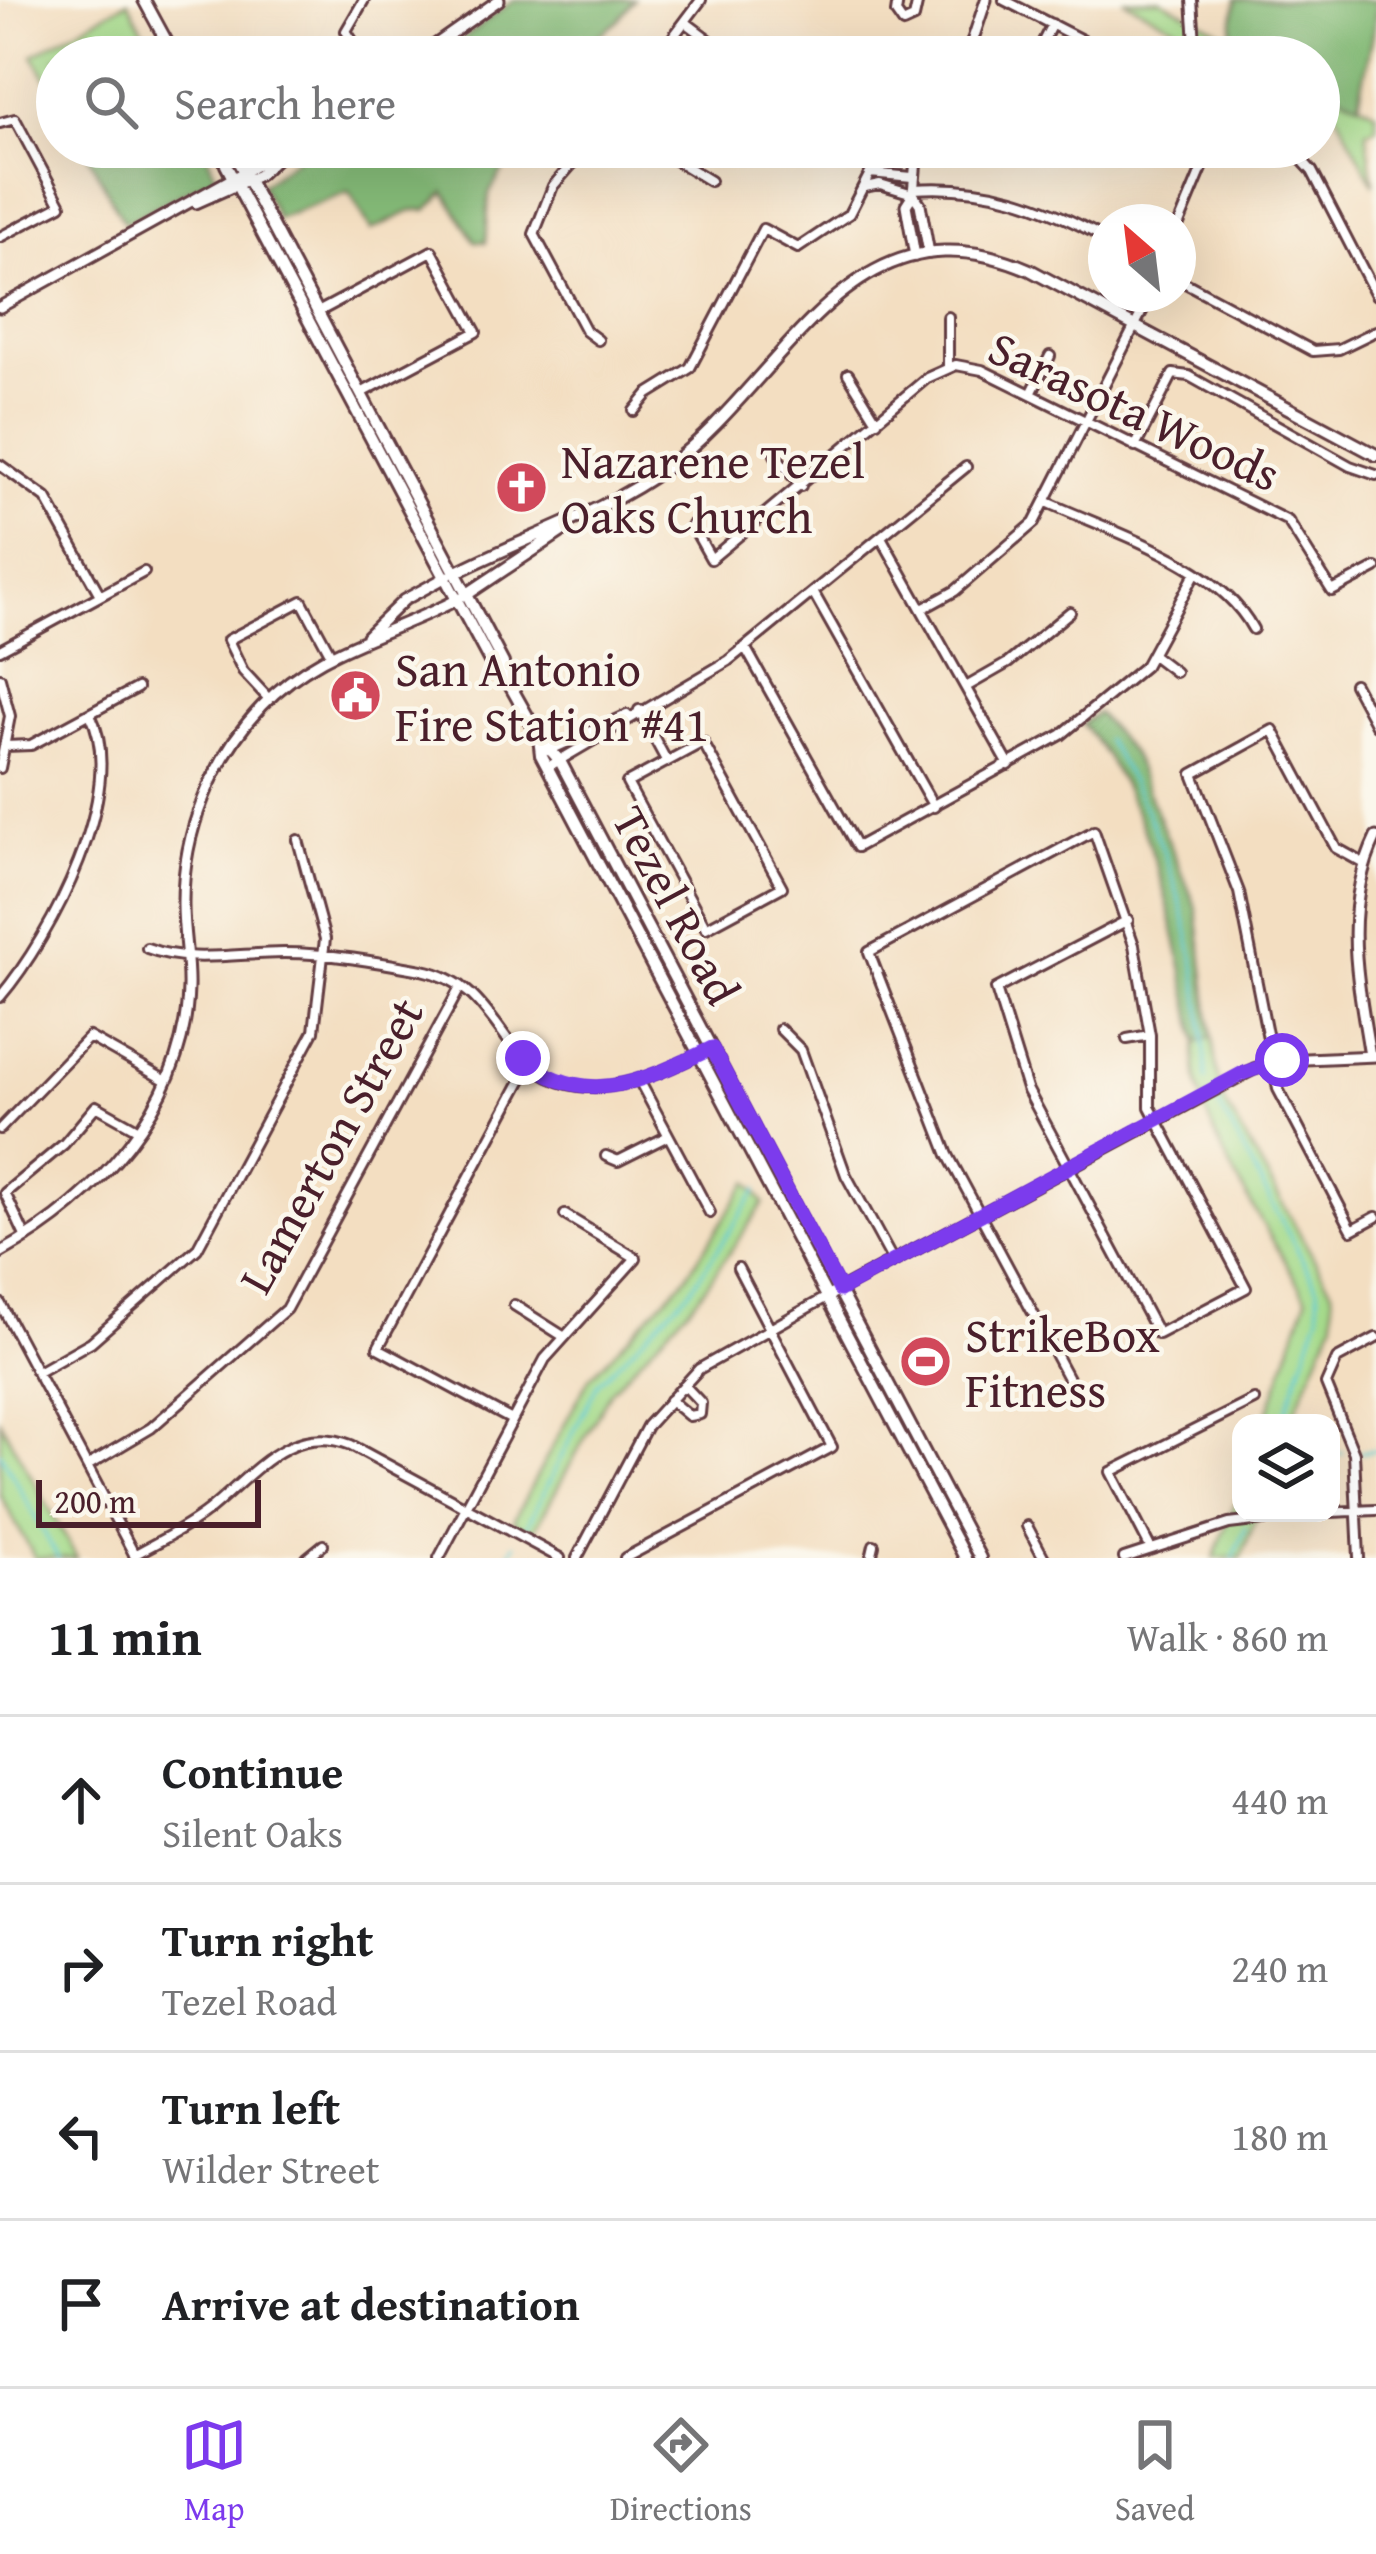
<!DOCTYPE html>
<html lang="en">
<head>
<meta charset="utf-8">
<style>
  body { margin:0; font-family:"Gentium Book Plus",serif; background:#f2f2f2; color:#202124 }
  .controls { position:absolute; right:36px; bottom:36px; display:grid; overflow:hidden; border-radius:24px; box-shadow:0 12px 48px #0002 }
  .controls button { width:108px; height:108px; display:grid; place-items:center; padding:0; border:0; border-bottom:3px solid #e0e0e0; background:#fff; color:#202124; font:60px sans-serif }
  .compass { position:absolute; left:1088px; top:204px; width:108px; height:108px; border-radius:50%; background:#fff; box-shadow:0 12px 48px #0002; rotate:332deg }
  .scale { position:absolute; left:36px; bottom:30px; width:225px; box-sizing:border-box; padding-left:12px; border:6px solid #4a1f2b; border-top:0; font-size:33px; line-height:42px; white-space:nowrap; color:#4a1f2b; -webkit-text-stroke:9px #fbf7ec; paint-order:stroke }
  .stop { position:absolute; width:36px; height:36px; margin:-27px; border:9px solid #7c3aed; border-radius:50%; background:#fff }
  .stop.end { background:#7c3aed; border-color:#fff; box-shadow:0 3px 12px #0008 }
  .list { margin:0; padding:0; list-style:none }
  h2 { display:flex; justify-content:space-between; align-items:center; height:156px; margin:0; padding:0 48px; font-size:51px }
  h2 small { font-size:39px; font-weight:400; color:#757577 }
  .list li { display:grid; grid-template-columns:78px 1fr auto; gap:36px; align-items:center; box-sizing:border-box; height:168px; padding:0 48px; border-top:3px solid #e0e0e0 }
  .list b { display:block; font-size:45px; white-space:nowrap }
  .list p { margin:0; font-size:39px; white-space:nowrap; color:#757577 }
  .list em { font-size:39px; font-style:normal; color:#757577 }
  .icon { flex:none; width:66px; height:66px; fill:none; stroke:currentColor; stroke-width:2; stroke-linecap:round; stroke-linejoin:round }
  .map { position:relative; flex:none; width:1376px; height:1558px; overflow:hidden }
  .search { position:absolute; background:#fff; box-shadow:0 12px 48px #0002; left:36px; right:36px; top:36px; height:132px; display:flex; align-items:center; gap:30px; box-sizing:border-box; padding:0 42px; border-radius:66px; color:#757577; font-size:45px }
  .sheet { height:828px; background:#fff }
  nav { display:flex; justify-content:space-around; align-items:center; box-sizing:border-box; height:168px; border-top:3px solid #e0e0e0; background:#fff; font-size:33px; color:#757577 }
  nav a { display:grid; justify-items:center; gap:6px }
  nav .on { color:#7c3aed }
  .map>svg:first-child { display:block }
</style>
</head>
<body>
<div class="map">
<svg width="1376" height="1558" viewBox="0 0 1376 1558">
  <rect width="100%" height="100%" fill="#fbf7ec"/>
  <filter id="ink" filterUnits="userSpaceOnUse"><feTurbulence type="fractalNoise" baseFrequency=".00833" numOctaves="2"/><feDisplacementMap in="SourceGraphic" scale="24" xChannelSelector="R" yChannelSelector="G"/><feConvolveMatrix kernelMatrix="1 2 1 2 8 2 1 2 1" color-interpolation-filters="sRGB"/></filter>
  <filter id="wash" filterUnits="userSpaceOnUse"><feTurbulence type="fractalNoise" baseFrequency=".004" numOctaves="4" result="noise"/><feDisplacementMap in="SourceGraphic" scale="48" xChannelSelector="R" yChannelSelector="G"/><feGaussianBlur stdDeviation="2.7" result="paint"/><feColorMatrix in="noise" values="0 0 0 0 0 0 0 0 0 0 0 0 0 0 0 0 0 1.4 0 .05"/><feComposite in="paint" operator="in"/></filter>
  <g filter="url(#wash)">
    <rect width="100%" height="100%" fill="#f3dec1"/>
    <path fill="#a5da8b" stroke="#787c5b" stroke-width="3" d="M1123 0H1161L1271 57H1236Z
      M128 1 157 57H57V96L33 55Z
      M1319 82 1376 112V128L1366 131 1374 185 1333 106 1319 99Z
      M1212 1037 1220 1094 1332 1290 1334 1320 1290 1423H1265L1307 1298C1273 1237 1180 1107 1197 1042Z
      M748 1182 764 1203 698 1297 611 1390 533 1533 513 1521 589 1378 685 1278Z
      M0 1421 77 1558H35L0 1495Z
      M1241 1486V1513H1258L1241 1558H1214Z"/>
    <path fill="#84ba77" stroke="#676c51" stroke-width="3" d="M514 0H634L618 21 570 57H466L455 44Z
      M1236 0H1376C1376 36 1364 68 1359 104L1319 82V57H1271L1231 36Z
      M84 147H204L216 176 124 223Z
      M311 147H383L391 157 415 147H517L489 194 486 242 475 241 445 192 427 210H414L371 230 349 192 277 219 261 185Z
      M1097 713 1132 754 1197 909 1212 1037 1197 1042C1175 932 1157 813 1082 724Z"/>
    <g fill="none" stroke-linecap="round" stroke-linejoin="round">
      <path stroke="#5ccad1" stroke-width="3" d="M1106 740C1174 842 1203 958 1206 1080
        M1216 1100 1318 1288 1319 1314 1282 1423
        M0 1452 58 1558
        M1361 1452 1376 1450
        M1331 1454 1343 1453
        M526 1528 598 1383 691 1289 757 1190
        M508 1558 515 1544
        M1233 1558 1246 1528"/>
    </g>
  </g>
  <g filter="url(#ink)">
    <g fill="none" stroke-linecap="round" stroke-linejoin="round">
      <defs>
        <path id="minor" d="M898 0 896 13 903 23 914 18 918 0
          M1004 0 1115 57
          M1192 0 1196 57
          M688 24 732 57
          M363 57 346 31 364 0
          M658 57 701 0
          M1035 57 1052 24
          M0 123 15 119 61 205 0 237
          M587 147 553 186 534 234 586 331 598 340
          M654 147 710 181
          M1290 147 1312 171 1376 295
          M865 187 880 184 913 194
          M913 189C987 184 1041 203 1106 239
          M1178 226 1211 147
          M1178 279 1313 351 1339 349 1376 331
          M318 312 432 251 476 332 361 393
          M948 367V317
          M848 374 877 421
          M1031 394 1050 356
          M634 411 648 394 690 368 763 229 798 248 849 214 870 173 912 177
          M1135 447 1173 374 1189 376 1350 466 1376 475
          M775 455 801 486
          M0 465 46 498 100 595
          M1047 502C1112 532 1219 564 1253 629
          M692 525 711 559 927 378 956 365 982 370 1288 521 1332 591 1376 568
          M881 537 1009 765
          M813 592 934 807
          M924 608 955 591 1034 523 1151 294
          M745 647 857 847 1061 735 1145 666 1196 572
          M0 650 144 572
          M1154 656 1175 672
          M0 678 10 716 0 768
          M1354 684 1376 725
          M966 687 1008 663 1070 612
          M269 699 243 671 228 640 302 601 330 653
          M639 710 667 762
          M703 742 782 887 706 928 627 783Z
          M5 746 31 745 137 688
          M548 751 627 715
          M548 767 728 661 966 467
          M1365 864 1336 848 1273 730 1193 774 1239 892 1278 1089 1352 1230 1376 1217
          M147 948C188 964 240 953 284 953 328 953 378 962 422 970 468 979 485 1009 511 1044 563 1113 638 1086 701 1053
          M0 997C51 937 129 790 90 714
          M780 1029 801 1050 846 1175 893 1261
          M1127 1039 1150 1035
          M640 1082 710 1213
          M0 1129 89 1037 165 1080
          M606 1156 618 1161 668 1136
          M26 1238 5 1193 64 1144 96 1106 139 1130
          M0 1303 135 1556
          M514 1305 563 1336
          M38 1372 91 1342 197 1249 314 1031 325 939 298 840
          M1070 1382 948 1155 869 952 1094 831 1134 945 1150 1035V1107L1246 1288 1158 1334 1027 1089 996 989 1128 920
          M670 1400 689 1416 700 1414 701 1403 684 1385
          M512 1420 378 1348 530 1064
          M87 1466 151 1428 286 1309 461 986
          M1331 1512 1376 1510
          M1027 1526 1044 1558
          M1150 1547 1111 1472 1254 1400
          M134 1555C159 1541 185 1529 208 1511 251 1477 290 1421 351 1445L560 1558
          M307 1558 323 1545
          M439 1558 545 1359 636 1258 565 1215
          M577 1558 647 1426 699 1369 827 1297
          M625 1558 832 1447 738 1268
          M871 1558 874 1545
          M1124 1558 1229 1524 1323 1513
          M1359 1558 1354 1453 1326 1384 1337 1359 1376 1338"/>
        <path id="tertiary" d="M418 57 499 0
          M967 57 986 0
          M913 194 920 204 929 253
          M196 203 259 175 279 156
          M915 256 906 205 913 194 917 147
          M0 307 289 147
          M367 636 404 600 448 576
          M1370 1056C1358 980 1341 910 1376 837
          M0 1253C96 1200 185 1105 188 988 189 961 183 934 183 906 182 833 212 759 262 706 317 647 392 635 460 598
          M828 1296 1254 1069 1282 1060 1376 1056"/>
        <path id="secondary" d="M144 0 175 57
          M223 147 226 165 457 600 494 669 503 673 539 737 560 761 980 1558
          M223 147 238 161 503 663V673
          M455 573C525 537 603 514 667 467 786 380 850 192 1030 270L1376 455
          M466 595 562 531
          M539 737 541 755 965 1558"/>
      </defs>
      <use href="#minor" stroke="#633c42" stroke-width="14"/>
      <use href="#tertiary" stroke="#633c42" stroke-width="15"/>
      <use href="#secondary" stroke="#633c42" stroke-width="16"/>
      <use href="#minor" stroke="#fff" stroke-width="8"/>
      <use href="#tertiary" stroke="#fff" stroke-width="9"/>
      <use href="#secondary" stroke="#fff" stroke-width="10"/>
    </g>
  </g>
  <g fill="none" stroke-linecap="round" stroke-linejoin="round" filter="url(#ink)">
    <path stroke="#7c3aed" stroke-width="15" d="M523 1058C586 1112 647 1079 712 1048L840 1290 1243 1073 1282 1060"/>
  </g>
  <defs>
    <symbol id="church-disc" viewBox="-11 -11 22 22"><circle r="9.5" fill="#d1495b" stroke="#fbf7ec"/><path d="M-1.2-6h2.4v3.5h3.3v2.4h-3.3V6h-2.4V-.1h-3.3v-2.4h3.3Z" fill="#fff"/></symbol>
    <symbol id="civic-disc" viewBox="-11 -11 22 22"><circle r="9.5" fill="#d1495b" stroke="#fbf7ec"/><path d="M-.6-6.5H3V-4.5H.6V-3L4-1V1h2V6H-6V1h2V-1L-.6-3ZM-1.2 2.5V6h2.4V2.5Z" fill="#fff"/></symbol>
    <symbol id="stadium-disc" viewBox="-11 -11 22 22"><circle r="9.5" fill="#d1495b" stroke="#fbf7ec"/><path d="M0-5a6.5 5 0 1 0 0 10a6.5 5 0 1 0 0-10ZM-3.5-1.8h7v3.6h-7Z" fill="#fff"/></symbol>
  </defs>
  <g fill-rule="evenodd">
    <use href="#church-disc" x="492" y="458" width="59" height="59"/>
    <use href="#civic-disc" x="326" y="666" width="59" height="59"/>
    <use href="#stadium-disc" x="896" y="1332" width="59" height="59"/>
  </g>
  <g text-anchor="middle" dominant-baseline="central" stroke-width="9" stroke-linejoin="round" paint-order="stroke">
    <g font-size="48" fill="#4a1f2b" stroke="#fbf7ec">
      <text transform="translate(1135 410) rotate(25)">Sarasota Woods</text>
      <text transform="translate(677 905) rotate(62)">Tezel Road</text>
      <text transform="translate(330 1145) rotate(-61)">Lamerton Street</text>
    </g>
    <g font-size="48" fill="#4a1f2b" stroke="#fbf7ec" text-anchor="start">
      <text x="561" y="460">Nazarene Tezel<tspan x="561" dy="55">Oaks Church</tspan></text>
      <text x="395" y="668">San Antonio<tspan x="395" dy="55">Fire Station #41</tspan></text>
      <text x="965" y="1334">StrikeBox<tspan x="965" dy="55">Fitness</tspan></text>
    </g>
  </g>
</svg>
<div class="controls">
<button><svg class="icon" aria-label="layers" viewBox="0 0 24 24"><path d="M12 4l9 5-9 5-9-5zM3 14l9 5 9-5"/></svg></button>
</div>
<svg class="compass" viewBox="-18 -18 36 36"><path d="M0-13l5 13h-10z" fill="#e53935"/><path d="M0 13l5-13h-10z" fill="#757577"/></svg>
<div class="scale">200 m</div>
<div class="stop" style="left:1282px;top:1060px"></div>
<div class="stop end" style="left:523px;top:1058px"></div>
<div class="search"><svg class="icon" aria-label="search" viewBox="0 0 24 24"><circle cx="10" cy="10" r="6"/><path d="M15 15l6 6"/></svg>Search here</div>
</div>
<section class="sheet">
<h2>11 min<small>Walk · 860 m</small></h2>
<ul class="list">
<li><svg class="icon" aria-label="ahead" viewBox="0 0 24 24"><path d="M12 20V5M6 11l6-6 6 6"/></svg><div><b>Continue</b><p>Silent Oaks</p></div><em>440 m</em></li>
<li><svg class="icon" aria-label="right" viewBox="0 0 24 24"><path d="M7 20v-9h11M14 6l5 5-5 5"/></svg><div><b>Turn right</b><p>Tezel Road</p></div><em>240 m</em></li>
<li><svg class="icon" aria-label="left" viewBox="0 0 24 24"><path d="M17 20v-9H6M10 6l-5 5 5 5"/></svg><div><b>Turn left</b><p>Wilder Street</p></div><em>180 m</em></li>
<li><svg class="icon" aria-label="arrive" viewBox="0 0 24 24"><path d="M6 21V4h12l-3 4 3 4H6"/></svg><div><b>Arrive at destination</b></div></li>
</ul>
</section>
<nav>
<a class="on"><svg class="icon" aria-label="map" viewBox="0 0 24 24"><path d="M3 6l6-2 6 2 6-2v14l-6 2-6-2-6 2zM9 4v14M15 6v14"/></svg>Map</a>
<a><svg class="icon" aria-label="directions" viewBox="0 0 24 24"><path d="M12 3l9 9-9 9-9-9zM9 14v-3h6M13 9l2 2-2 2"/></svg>Directions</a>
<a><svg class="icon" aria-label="saved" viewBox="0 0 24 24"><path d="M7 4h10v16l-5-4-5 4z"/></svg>Saved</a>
</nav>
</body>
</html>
